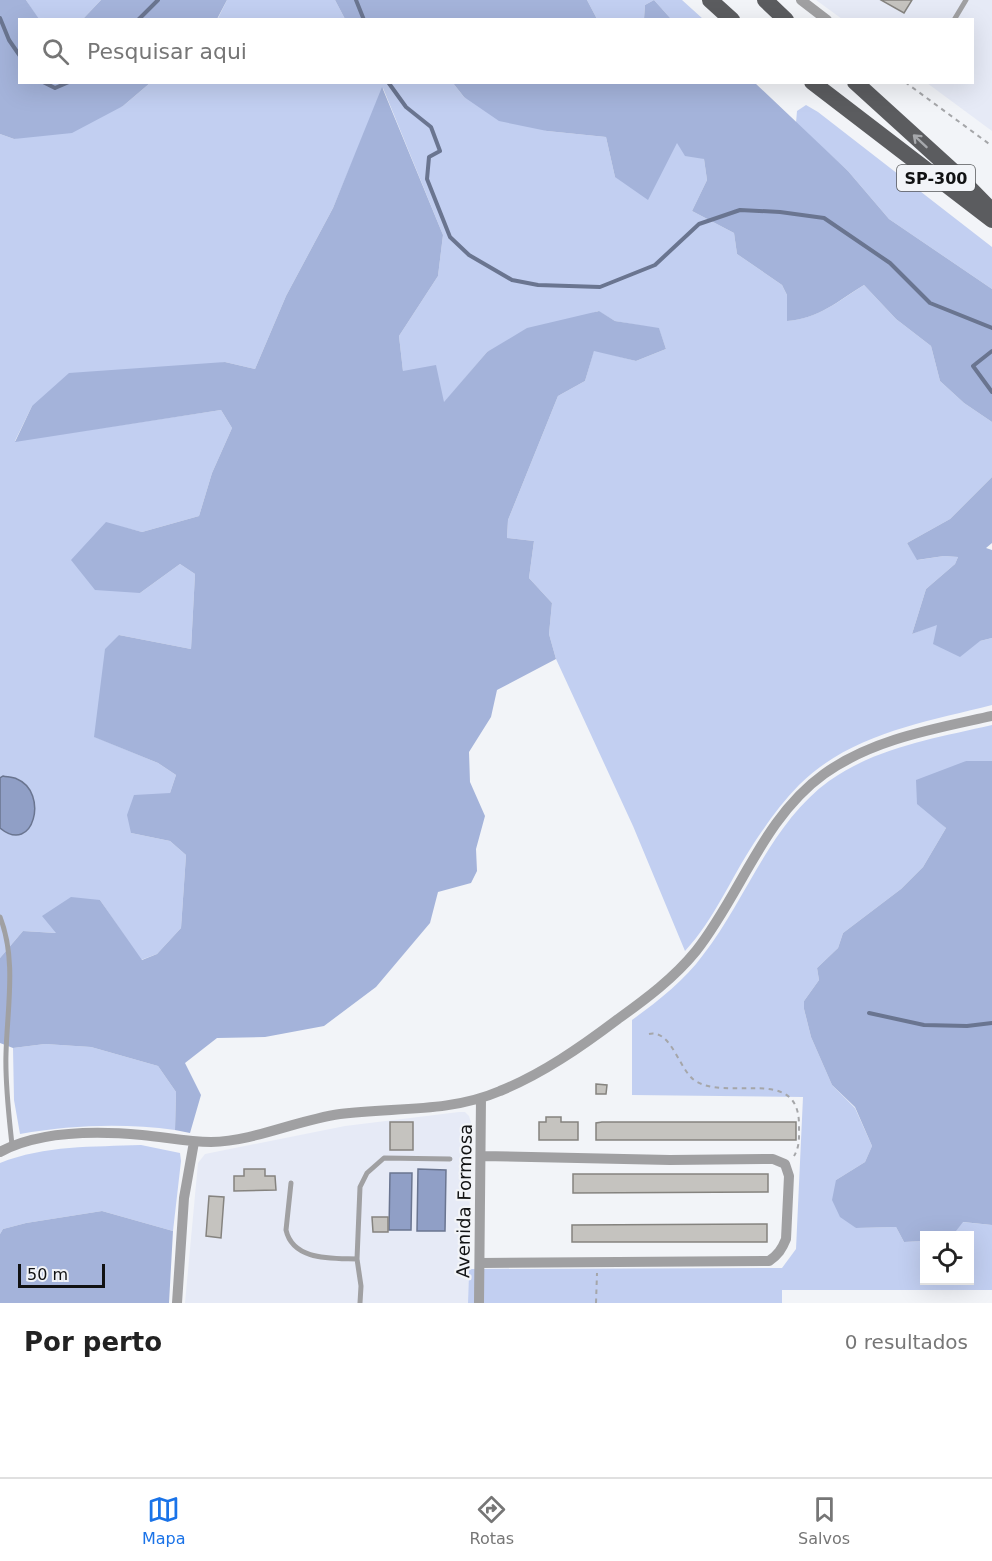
<!DOCTYPE html>
<html lang="pt">
<head>
<meta charset="utf-8">
<style>
  body { margin:0; font-family:"DejaVu Sans",sans-serif; background:#f2f2f2; color:#222 }
  .controls { position:absolute; right:18px; bottom:18px; display:grid; overflow:hidden; border-radius:0px; box-shadow:0 6px 24px #0002 }
  .controls button { width:54px; height:54px; display:grid; place-items:center; padding:0; border:0; border-bottom:2px solid #e0e0e0; background:#fff; color:#222; font:30px sans-serif }
  .scale { position:absolute; left:18px; bottom:15px; width:87px; box-sizing:border-box; padding-left:6px; border:3px solid #111213; border-top:0; font-size:16px; line-height:21px; white-space:nowrap; color:#111213; -webkit-text-stroke:4px #f2f4f8; paint-order:stroke }
  .list { margin:0; padding:0; list-style:none }
  h2 { display:flex; justify-content:space-between; align-items:center; height:78px; margin:0; padding:0 24px; font-size:26px }
  h2 small { font-size:20px; font-weight:400; color:#767676 }
  .icon { flex:none; width:33px; height:33px; fill:none; stroke:currentColor; stroke-width:2; stroke-linecap:round; stroke-linejoin:round }
  .map { position:relative; flex:none; width:992px; height:1303px; overflow:hidden }
  .search { position:absolute; background:#fff; box-shadow:0 6px 24px #0002; left:18px; right:18px; top:18px; height:66px; display:flex; align-items:center; gap:15px; box-sizing:border-box; padding:0 21px; border-radius:0px; color:#767676; font-size:22px }
  .sheet { height:174px; background:#fff }
  nav { display:flex; justify-content:space-around; align-items:center; box-sizing:border-box; height:84px; border-top:2px solid #e0e0e0; background:#fff; font-size:16px; color:#767676 }
  nav a { display:grid; justify-items:center; gap:3px }
  nav .on { color:#1a73e8 }
  .map>svg:first-child { display:block }
</style>
</head>
<body>
<div class="map">
<svg width="992" height="1303" viewBox="0 0 992 1303">
  <rect width="100%" height="100%" fill="#f2f4f8"/>
  <path fill="#e6eaf6" d="M816 0H992V131L927 83 972 82V20L842 19Z
    M459 1112H465L469 1116 471 1123 468 1303H185L198 1163 205 1154 345 1126Z"/>
  <path fill="#c2cff1" d="M26 0H101L83 19 39 20Z
    M227 0H335L345 19 217 20Z
    M587 0H682L703 19H671L654 0 645 5 644 19H597Z
    M150 83H453L464 97 547 131 606 137 615 177 677 142 704 159 707 180 692 211 734 233 737 254 782 285 787 295V321C817 319 839 301 864 285L896 319 931 346 940 381 964 403 992 422V477L950 519 907 543 918 560 944 556 958 557 955 564 926 589 912 634 937 624 980 641 992 638V705C925 722 850 734 799 785 782 802 768 822 754 843 731 878 714 920 685 951L633 826 556 659 549 634 552 603 529 578 534 541 507 538 508 520 558 396 585 381 594 350 636 361 666 349 659 329 615 321 598 311 487 352 444 403 403 371 399 336 438 276 443 235 383 88 333 208 286 296 255 369 225 362 32 406 15 441 221 410 232 428 212 473 199 516 142 532 106 523 140 593 180 564 195 574 191 649 119 635 95 737 158 763 176 775 170 793 131 833 170 841 186 855 181 928 157 954 141 960 100 900 57 933 23 931 0 958V134L14 139 123 106Z
    M806 105 818 112 992 247V289L889 219 848 171 796 123 797 111Z
    M992 725V761H966L939 821 946 828 923 867 901 889 843 933 838 948 817 968 819 980 804 1001V1009L811 1037 832 1085 855 1108 872 1146 865 1162 836 1180 856 1228 896 1227 904 1242 924 1241V1280H970V1236L953 1235 962 1222 992 1225V1290H782V1303H468L469 1269 782 1268 796 1249 803 1097 632 1095V1020C658 1001 684 981 703 955 746 900 770 824 829 781 877 747 936 738 992 725Z
    M45 1044 91 1047 158 1066 176 1092 175 1130C123 1123 72 1125 20 1134L14 1100 13 1048Z
    M141 1145 180 1153 181 1161 173 1231 102 1211 26 1223 3 1229 0 1234V1163C45 1145 93 1147 141 1145Z"/>
  <path fill="#a4b3da" d="M0 0H26L39 19 20 20V82L150 83 123 106 72 133 14 139 0 134Z
    M101 0H227L217 19H83Z
    M335 0H587L597 19H345Z
    M654 0 671 19H644L645 5Z
    M453 83H755L848 171 889 219 992 289V422L964 403 940 381 931 346 896 319 864 285C838 301 818 319 787 321V295L782 285 737 254 734 233 692 211 707 180 704 159 685 156 677 143 648 200 615 177 606 137 547 131 499 121 464 97Z
    M382 87 443 235 438 276 399 336 403 371 436 365 444 402 487 352 527 328 599 311 615 321 659 328 666 349 636 361 594 351 585 381 558 396 508 520 507 538 534 541 529 578 552 603 549 634 556 659 497 690 491 717 469 752 470 782 485 816 476 849 477 871 471 883 438 892 430 923 376 987 324 1026 265 1037 217 1038 185 1063 201 1095 190 1133 175 1130 176 1092 158 1066 91 1047 45 1044 13 1048 0 1043V958L23 931 56 933 42 916 71 897 100 900 142 960 157 954 181 928 186 855 170 841 131 833 127 815 134 795 170 793 176 775 158 763 94 737 105 649 119 635 191 649 195 574 180 564 140 593 95 590 71 560 106 522 142 532 199 516 212 473 232 428 221 410 15 442 32 406 69 373 225 362 255 369 286 296 333 208Z
    M992 477V543L986 548 992 550V638L980 641 960 657 933 644 937 625 912 634 926 589 955 564 958 557 944 556 917 560 907 543 950 519Z
    M966 761H992V1225L963 1222 953 1235 924 1236V1241L904 1242 896 1227 856 1228 840 1217 832 1200 836 1180 865 1162 872 1146 855 1107 832 1085 811 1037 804 1009V1001L819 980 817 968 838 948 843 933 901 889 923 867 946 828 917 804 916 780Z
    M102 1211 173 1231 169 1303H0V1234L3 1229 26 1223Z"/>
  <path fill="#909fc6" stroke="#6a7590" stroke-width="1.5" d="M3 776C7 777 13 777 17 779 49 792 34 856 0 828V778Z
    M418 1169 446 1170 445 1231H417Z
    M390 1173H412L411 1230H389Z"/>
  <g fill="none" stroke-linecap="round" stroke-linejoin="round">
    <path stroke="#6a7590" stroke-width="4" d="M356 0 364 20
      M0 18 9 40 20 56
      M138 20 158 0
      M43 82 55 88 69 82
      M388 82 406 107 431 127 440 151 429 157 427 179 450 237 469 255 512 280 538 285 600 287 655 265 699 224 740 210 780 212 824 218 890 263 930 303 992 328
      M992 351 973 366 992 392
      M869 1013 924 1025 967 1026 992 1023"/>
  </g>
  <path fill="#c5c3bf" stroke="#85837f" stroke-width="1.5" d="M881 0H912L904 13Z
    M596 1084 607 1085 606 1094H596Z
    M546 1117H561V1122H578V1140H539V1122H546Z
    M390 1122H413V1150H390Z
    M602 1122H796V1140H596V1123Z
    M244 1169H265V1176H275L276 1190 234 1191V1176H244Z
    M573 1174H768V1192L573 1193Z
    M209 1196 224 1197 221 1238 206 1236Z
    M372 1217H388V1232H373Z
    M767 1224V1242H572V1225Z"/>
  <g fill="none" stroke-linecap="round" stroke-linejoin="round">
    <path stroke="#a5a6a9" stroke-width="2" stroke-dasharray="4.5 4.5" stroke-linecap="butt" d="M905 82 992 146
      M649 1034C671 1029 679 1069 694 1080 727 1103 799 1064 799 1125 799 1137 800 1146 794 1156
      M596 1303 597 1273"/>
    <path stroke="#a0a0a2" stroke-width="5" d="M954 20 966 0
      M0 917C17 960 7 1009 6 1054 5 1084 9 1116 12 1145
      M291 1183 286 1230C293 1261 332 1258 357 1259
      M360 1303 361 1286 357 1259 360 1187 367 1173 384 1158 450 1159"/>
    <path stroke="#a0a0a2" stroke-width="10" d="M801 0 827 20
      M0 1152C39 1131 98 1131 142 1135 165 1137 187 1142 211 1142 255 1141 297 1120 340 1114 394 1107 449 1113 500 1091 542 1074 581 1047 618 1019 646 999 674 978 696 951 741 894 763 818 824 774 873 739 934 729 992 716
      M480 1263 769 1261C778 1255 782 1249 786 1239L789 1176 785 1164 773 1159 670 1160 481 1156
      M177 1303 184 1198 194 1142
      M479 1303 481 1098"/>
    <path stroke="#5b5c5f" stroke-width="16" d="M710 0 732 20
      M765 0 786 20
      M812 82 992 220
      M855 82 954 172 991 210"/>
  </g>
  <defs><path id="oneway-shaft" d="M-6 0H5M1.5-3L5.5 0L1.5 3" fill="none" stroke-width="1.6" stroke-linecap="round" stroke-linejoin="round" transform="scale(1.5)"/></defs>
  <use stroke="#a6a8ac" href="#oneway-shaft" transform="translate(920 141) rotate(-137)"/>
  <g text-anchor="middle" dominant-baseline="central" stroke-width="4.5" stroke-linejoin="round" paint-order="stroke">
    <rect fill="#f2f4f8" stroke="#545658" stroke-width="1.5" x="897" y="165" width="78" height="26" rx="4.5"/>
    <g font-size="16" font-weight="bold" fill="#111213">
      <text x="936" y="178">SP-300</text>
    </g>
    <g font-size="18" fill="#111213" stroke="#f2f4f8">
      <text transform="translate(464 1201) rotate(-89)">Avenida Formosa</text>
    </g>
  </g>
</svg>
<div class="controls">
<button><svg class="icon" aria-label="locate" viewBox="0 0 24 24"><circle cx="12" cy="12" r="6"/><path d="M12 2v4M12 18v4M2 12h4M18 12h4"/></svg></button>
</div>
<div class="scale">50 m</div>
<div class="search"><svg class="icon" aria-label="search" viewBox="0 0 24 24"><circle cx="10" cy="10" r="6"/><path d="M15 15l6 6"/></svg>Pesquisar aqui</div>
</div>
<section class="sheet">
<h2>Por perto<small>0 resultados</small></h2>
<ul class="list">
</ul>
</section>
<nav>
<a class="on"><svg class="icon" aria-label="map" viewBox="0 0 24 24"><path d="M3 6l6-2 6 2 6-2v14l-6 2-6-2-6 2zM9 4v14M15 6v14"/></svg>Mapa</a>
<a><svg class="icon" aria-label="directions" viewBox="0 0 24 24"><path d="M12 3l9 9-9 9-9-9zM9 14v-3h6M13 9l2 2-2 2"/></svg>Rotas</a>
<a><svg class="icon" aria-label="saved" viewBox="0 0 24 24"><path d="M7 4h10v16l-5-4-5 4z"/></svg>Salvos</a>
</nav>
</body>
</html>
